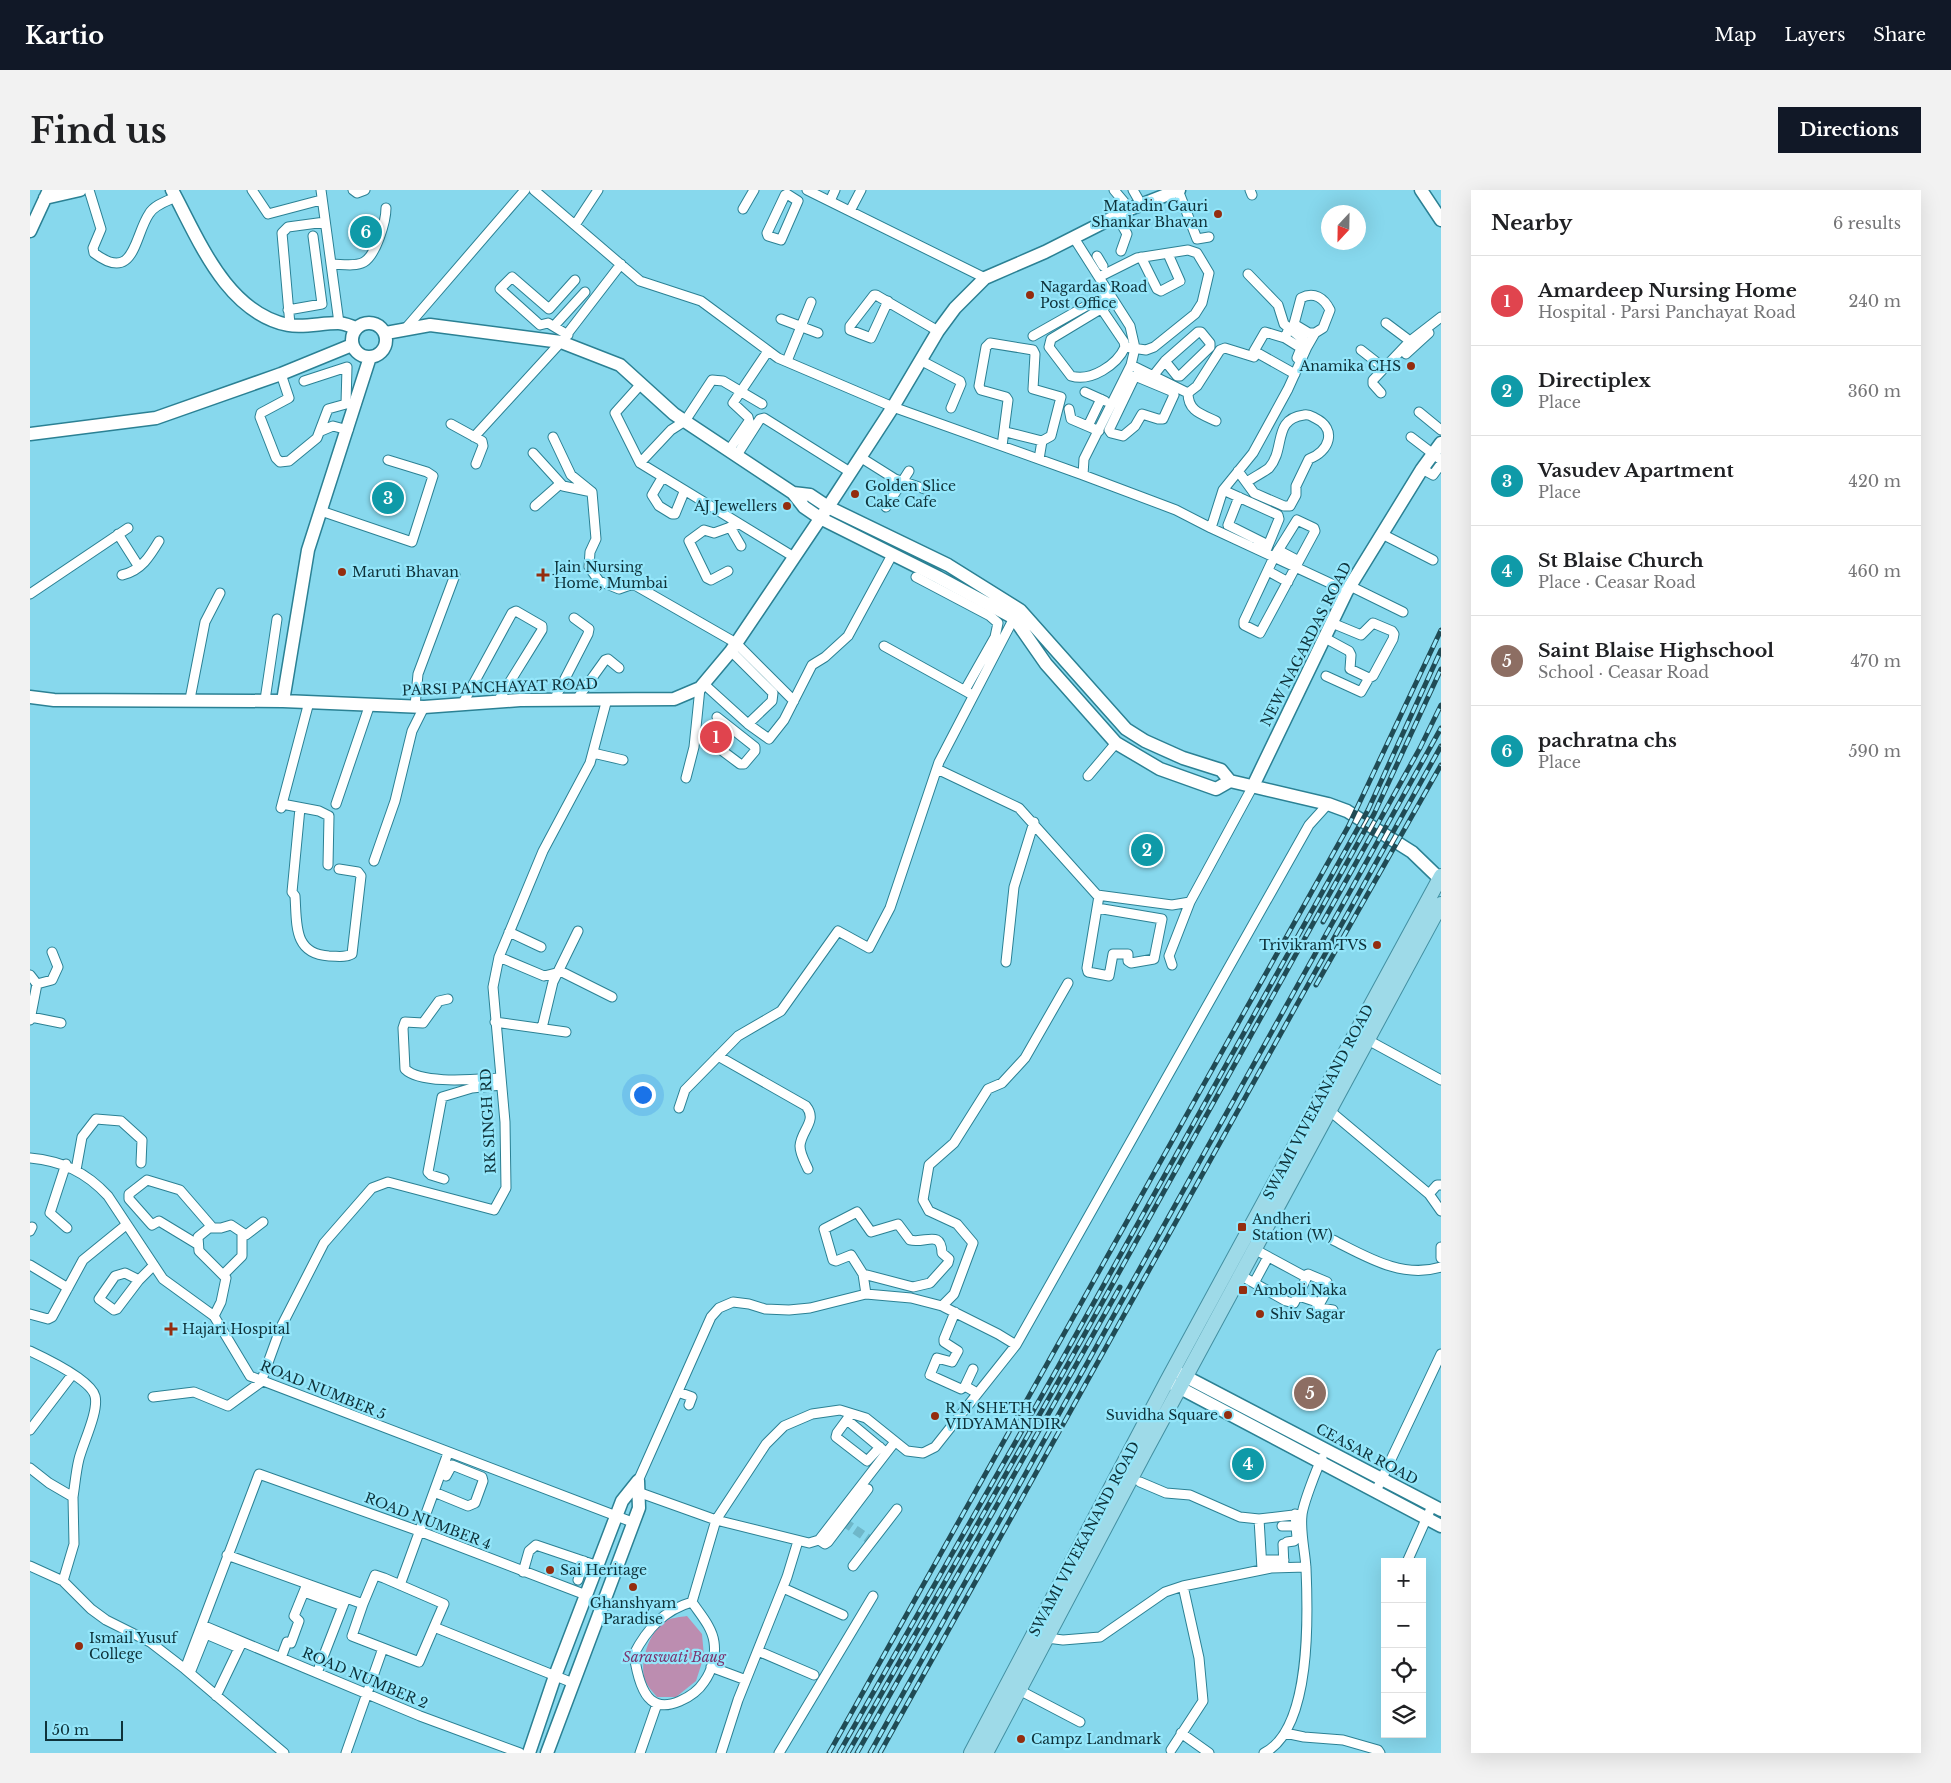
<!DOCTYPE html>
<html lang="en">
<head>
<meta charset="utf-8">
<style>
  body { margin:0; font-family:"Libre Baskerville",serif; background:#f2f2f2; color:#202124 }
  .controls { position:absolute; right:15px; bottom:15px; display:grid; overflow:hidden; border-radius:0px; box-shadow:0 5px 20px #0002 }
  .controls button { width:45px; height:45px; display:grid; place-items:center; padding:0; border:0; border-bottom:1px solid #e0e0e0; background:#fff; color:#202124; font:25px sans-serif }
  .compass { position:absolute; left:1291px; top:15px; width:45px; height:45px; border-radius:50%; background:#fff; box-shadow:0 5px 20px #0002; rotate:202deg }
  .scale { position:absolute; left:15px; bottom:12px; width:78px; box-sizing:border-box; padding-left:5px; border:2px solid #0e323a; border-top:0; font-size:14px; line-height:18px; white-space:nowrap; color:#0e323a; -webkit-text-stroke:4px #94e6fa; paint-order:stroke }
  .you { position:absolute; left:612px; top:904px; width:18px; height:18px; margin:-12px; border:4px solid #fff; border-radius:50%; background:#1a73e8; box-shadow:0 0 0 8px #1a73e833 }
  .badge { display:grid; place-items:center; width:32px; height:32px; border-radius:50%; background:#111827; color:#fff; font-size:16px; font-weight:700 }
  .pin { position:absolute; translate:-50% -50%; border:2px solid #fff; box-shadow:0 1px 5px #0006 }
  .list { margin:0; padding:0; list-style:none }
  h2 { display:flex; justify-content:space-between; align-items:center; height:65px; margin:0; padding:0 20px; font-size:21px }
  h2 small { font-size:16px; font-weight:400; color:#757577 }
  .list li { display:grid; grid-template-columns:32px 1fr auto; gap:15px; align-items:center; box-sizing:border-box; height:90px; padding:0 20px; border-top:1px solid #e0e0e0 }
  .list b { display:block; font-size:19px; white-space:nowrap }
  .list p { margin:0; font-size:16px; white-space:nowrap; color:#757577 }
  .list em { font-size:16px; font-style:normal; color:#757577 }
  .icon { flex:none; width:28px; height:28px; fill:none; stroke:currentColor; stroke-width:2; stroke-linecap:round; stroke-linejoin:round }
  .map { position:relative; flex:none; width:1411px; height:1563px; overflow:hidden; border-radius:0px }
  header { display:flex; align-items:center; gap:30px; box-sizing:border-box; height:70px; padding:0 25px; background:#111827; color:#fff }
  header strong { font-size:24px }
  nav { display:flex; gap:28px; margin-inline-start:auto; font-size:18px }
  .intro { display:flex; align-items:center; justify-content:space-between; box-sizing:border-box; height:120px; padding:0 30px }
  h1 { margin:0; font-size:35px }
  .button { padding:12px 22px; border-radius:0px; background:#111827; color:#fff; font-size:18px; font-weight:700 }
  main { display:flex; gap:30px; padding:0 30px }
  aside { flex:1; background:#fff; border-radius:0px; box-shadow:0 5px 20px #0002 }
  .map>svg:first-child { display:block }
</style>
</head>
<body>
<header>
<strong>Kartio</strong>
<nav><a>Map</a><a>Layers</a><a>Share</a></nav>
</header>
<div class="intro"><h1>Find us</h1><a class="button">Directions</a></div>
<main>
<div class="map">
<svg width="1411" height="1563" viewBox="0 0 1411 1563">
  <rect width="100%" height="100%" fill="#87d8ed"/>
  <path fill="#bc8db0" d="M657 1426 672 1444 674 1466 666 1491 646 1507H627C623 1502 617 1496 615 1490 609 1472 619 1443 634 1432 639 1428 650 1427 657 1426Z"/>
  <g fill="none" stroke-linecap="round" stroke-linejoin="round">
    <path stroke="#6fb7c9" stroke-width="9" stroke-dasharray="9 4.5" stroke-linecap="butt" d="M814 1332 840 1350"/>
    <defs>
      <path id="street" d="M59 0 71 39 63 58 64 63C105 94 104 46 119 24 124 15 137 11 146 7
        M222 0 238 24 291 10
        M291 0 309 133
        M323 0 327 3 335 0
        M504 0 610 91 671 111 748 168 863 217 1053 285
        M777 0 955 88
        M1084 0 1100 19
        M1103 0 1111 14
        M1148 0 1167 49 1179 47
        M1220 0 1222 5
        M757 4 768 11 751 50 738 46 737 43 755 5Z
        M800 11 805 0
        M713 19 724 0
        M820 21 831 0
        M1087 26 1097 44 1091 61
        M545 35 568 0
        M1044 48 1100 136 1105 158 1101 175 1054 269 1053 285 1146 320 1181 338 1317 401
        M1067 66 1073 76
        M1111 67 1127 99 1131 101 1150 91 1138 64
        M302 74C311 74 325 77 334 72 346 65 356 31 356 18
        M1069 87 1107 68 1158 60 1167 63 1179 83 1172 113 1165 124 1124 157 1116 160 1095 157
        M858 111 841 148 820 140V136L844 105H846L908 141
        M1071 118 1094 152 1095 157C1087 175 1061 192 1041 186L1019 157 1021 149 1084 111
        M258 120 292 114 283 46
        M751 129 788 143
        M1356 133 1380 151
        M260 135 252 43 258 37 295 32
        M524 136 555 102
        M376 138 495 0
        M1259 138 1255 148 1235 142 1224 161 1265 184
        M538 145 518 133 510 135 470 99 482 87 519 119 545 90
        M1003 146 1079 103
        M1255 148 1271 158 1267 168
        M1277 157 1285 143 1293 138 1300 120C1294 108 1284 101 1271 108L1264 134 1279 143H1285
        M1331 160 1354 178
        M1376 164 1399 143
        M890 170 930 191 931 194 921 218
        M757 171 781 112
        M1101 175 1158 203 1167 196 1190 160 1195 158 1224 167
        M251 184 259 208 231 223 230 227 246 268 250 272 259 271 287 248 298 219 316 214H326
        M1105 186 1141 201 1144 205 1133 229H1128L1112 224 1105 236 1093 246 1081 243 1079 240Z
        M1123 186 1135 171 1168 142H1171L1180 153V157L1150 186H1147L1135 171
        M274 191 317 177 316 214
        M1055 202 1075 211
        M1158 203C1158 221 1171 224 1186 231
        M1351 203 1343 194V190L1380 151 1411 127
        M732 214 693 191 682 190 655 231 641 240 610 273 764 367
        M1039 219 1041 229 1069 241
        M1389 222 1411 240
        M421 234 452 251 453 256 446 274
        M1058 236 1071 209
        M291 241 303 236 318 240
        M976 242 1012 251
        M444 247 531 152 591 74
        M523 247 541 285 562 302 566 349 560 362 559 377 569 391 589 399 603 394 706 453 764 511
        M1381 247 1411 270
        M972 256 978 210 976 207 951 200 949 196 956 157 960 153 1003 160 1005 164 1003 199 1031 207 1021 246 1012 251 1009 269
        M699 260 719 231 718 227 703 213 738 161
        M503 263 533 296 562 302
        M707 265 730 229 734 228 820 282
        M830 267 865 289 895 299 900 295
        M610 273 585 223 611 194
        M1392 279 1403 285 1411 274
        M1208 281 1224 303 1254 316H1260L1266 305V296L1279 269C1299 262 1308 239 1285 228 1281 226 1279 224 1274 225 1242 229 1256 259 1239 278 1236 281 1222 288 1217 292
        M632 288 622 305 629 316 642 324H645L654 302
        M1193 300 1248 325 1249 329 1235 363
        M1209 307 1198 335 1238 355
        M505 316 530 294
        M856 317 879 281
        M291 321 382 352 403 286 397 282 358 270
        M1267 330 1284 338 1285 341 1230 443 1214 435V431L1244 367Z
        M700 337 711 356
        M1181 338 1193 300 1223 263 1258 199 1277 157 1275 151 1254 134 1248 115 1218 84
        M88 344 109 377
        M1352 344 1403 370
        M1248 360 1269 371
        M698 381 681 390 677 388 659 351 674 340 684 343 709 334
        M1238 381 1258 392
        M92 385C111 381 120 366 129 351
        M886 387 960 426 968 433 965 447 935 500
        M1320 396 1373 422
        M0 404 98 338
        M1295 448 1319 461 1321 465 1320 479 1339 488 1343 486 1363 449 1364 444 1362 441 1343 433 1331 445 1302 433
        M854 456 939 503
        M1296 486 1331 502 1339 488
        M675 495 718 534 742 511 743 503 701 461
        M160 509 175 432 190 403
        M547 509 575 470 578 469 589 478
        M235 510 247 429
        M524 510 558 444 559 439 544 428
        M433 513 482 423 486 421 512 436V440L468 511
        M385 516 388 484 425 385
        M718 534 739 549 754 530 782 475 795 467 818 446 862 365
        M666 541 710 574H714L725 561V557L687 527
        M563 563 593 570
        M907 579 989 618 1067 705 1142 715 1160 712 1223 596
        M1058 586 1086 553
        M656 588 664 557 670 498
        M252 614 289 621 299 626 298 675
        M306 614 340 514
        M251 618 279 512
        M270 618 262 702 265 706C267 734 263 764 299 766 308 766 315 768 322 764L331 686 328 682 309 679
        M344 671 365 611 382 541 394 517
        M1067 718 1132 729 1124 769 1101 773 1098 771V764H1083L1079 786 1058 782 1057 778 1069 706
        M479 742 511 757
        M469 767 514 786 530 782 534 783 582 807
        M976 772 984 697 1004 632
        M1142 775 1139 766 1160 712
        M0 785 7 794
        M418 809 409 811 393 833 375 832 373 838 375 879C391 895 448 889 470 888
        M1 827 31 833
        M0 830 7 794 22 790 28 777 22 762
        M465 832 536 842
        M512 838 523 792 548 741
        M1336 849 1411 890
        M688 866 776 916C788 931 771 940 770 956 770 964 775 972 778 979
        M649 918 655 900 708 846 751 821 808 741 839 758 860 718 909 572 986 424
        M1300 921 1399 1004 1411 1021
        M0 968C32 971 56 982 78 1006L133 1089 184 1126 220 1186 602 1332
        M36 974 20 1023 37 1038
        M46 980 52 947 66 929 91 931 112 950 111 973
        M414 989 401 985 398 982 412 907 442 898 471 895
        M1399 1004 1407 995H1411
        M827 1022 841 1042 868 1034 880 1050C895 1054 911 1039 912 1063L919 1069 918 1073 900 1093 883 1097 833 1084 821 1065 806 1071 803 1070 794 1039Z
        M0 1041 2 1037
        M1303 1050C1337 1067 1372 1089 1411 1077
        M167 1054 129 1031 122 1035 99 1009V1004L117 990 150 1000 182 1037
        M1411 1057V1068
        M0 1075 38 1098
        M194 1084 212 1066V1045
        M833 1084 836 1104
        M1210 1085 1256 1111 1264 1113 1276 1089 1274 1086 1224 1059
        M109 1090 87 1119 84 1120 69 1109 85 1086 95 1083 109 1090 123 1076
        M1224 1093 1238 1067
        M1269 1106 1290 1113 1299 1097 1297 1092 1278 1084 1274 1086
        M1286 1113 1290 1118 1303 1120
        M912 1116 924 1104 943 1053 927 1034 899 1021 893 1010 899 975 924 953 958 899 972 893 995 868 1038 793
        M925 1122 914 1149V1152L928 1161 922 1172 907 1168 900 1185 931 1199 935 1196 947 1203
        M0 1124 18 1129 22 1127 53 1070 96 1035
        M184 1126 191 1112 196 1088 169 1061 168 1047 179 1038H191L201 1035 216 1045 233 1032
        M0 1161C15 1168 61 1190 65 1206 69 1221 53 1253 49 1269 46 1281 45 1294 43 1307
        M935 1196 943 1179
        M648 1202 662 1207 659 1215
        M123 1207 164 1202 198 1216 231 1192 251 1137 294 1053 342 998 358 992 464 1020 476 998 475 932 463 797 469 767 513 661 560 573 577 509
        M821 1224 807 1243 806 1247 837 1271 850 1257
        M817 1230 853 1260
        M0 1240 42 1185
        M0 1278 19 1293 43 1307 44 1354 33 1391
        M608 1291 681 1127 689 1118 703 1112 719 1114 735 1119 759 1120 780 1118 836 1104 881 1108 912 1116 968 1144 986 1155
        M1110 1292 1136 1303 1160 1305 1210 1327 1229 1329 1272 1324
        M605 1301 686 1330 779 1353 789 1350 864 1253
        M1346 1301 1411 1164
        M404 1302 438 1316 445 1313 453 1291 452 1287 422 1275 416 1286
        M1229 1329 1232 1379
        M1252 1336H1266
        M789 1350 795 1354 798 1352 838 1299
        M1257 1352 1264 1351 1267 1348 1265 1324
        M1253 1354 1254 1377
        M197 1365 333 1414 322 1446 389 1472 404 1437 543 1493
        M1232 1370H1254
        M1377 1372 1402 1316
        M0 1376 33 1391 61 1419 76 1430 120 1452 155 1479 254 1563
        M823 1376 867 1319
        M493 1382 499 1361 506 1355 568 1376
        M548 1390 554 1371
        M370 1395 418 1263
        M753 1398 813 1425
        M274 1402 313 1416
        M662 1412 686 1330 736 1254 754 1236 782 1224 810 1220 836 1228 877 1261 893 1263 905 1257 986 1155 1279 635 1298 614
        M662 1412C670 1424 682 1437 684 1452 686 1466 682 1481 674 1492 665 1506 636 1523 621 1510 610 1501 606 1478 604 1464 617 1439 634 1420 662 1412Z
        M333 1414 345 1385 354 1388 414 1414 404 1437
        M172 1435 390 1526 490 1563
        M176 1444 209 1458
        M1017 1448 1033 1450 1070 1447 1135 1402 1153 1396 1241 1378 1276 1377
        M728 1461 784 1485
        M251 1468 257 1452 261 1453 269 1431 264 1426 277 1394
        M681 1477 716 1490
        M155 1479 229 1284 389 1341 556 1405
        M160 1483 178 1438
        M287 1483 316 1408
        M989 1500 1050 1532
        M186 1506 212 1452
        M1151 1543 1179 1563
        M1255 1543 1274 1547 1313 1550 1348 1560 1350 1563
        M1141 1560 1173 1511 1169 1468 1153 1396
        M316 1563 353 1458
        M610 1563 627 1514
        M691 1563 708 1510 757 1387 768 1351
        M749 1563 843 1406
        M1234 1563C1282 1539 1278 1424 1276 1378 1275 1361 1270 1342 1272 1325 1273 1314 1287 1278 1292 1268"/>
      <path id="secondary" d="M142 0C169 50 196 122 258 135 274 138 291 133 308 133 314 133 320 136 326 138
        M1391 0 1411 30
        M15 8 50 0
        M0 41 19 0
        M322 150a17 17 0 1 1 34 0a17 17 0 1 1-34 0Z
        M356 143 400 135 531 152 590 175 644 224 763 303 774 317 790 328 908 387 984 428 1016 474 1086 553 1130 579 1186 599 1200 591
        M0 244 126 228 251 184 322 155
        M763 303 780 305 798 317 918 375 990 420 1096 539 1115 551 1153 568 1191 580 1200 591 1298 614 1317 621 1382 662 1411 690
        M0 507 24 510 253 511 394 517 490 510 644 509 670 498 701 461 798 317 863 217 908 141 925 118 955 88 1015 62 1100 19 1149 0
        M253 511 278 360 340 167
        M1223 596 1317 401 1392 279 1411 253
        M1143 1180 1411 1320
        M1137 1191 1411 1336
        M499 1563 525 1486 592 1311 608 1291
        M517 1563 609 1318 608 1291"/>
      <path id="primary" d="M941 1563 1137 1191 1411 686
        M956 1563 1115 1262 1411 714"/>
    </defs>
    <use href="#street" stroke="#2b8194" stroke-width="11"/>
    <use href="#secondary" stroke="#2b8194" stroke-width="15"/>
    <use href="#primary" stroke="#428fa1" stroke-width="16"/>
    <use href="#street" stroke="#fff" stroke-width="9"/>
    <use href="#secondary" stroke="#fff" stroke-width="12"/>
    <use href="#primary" stroke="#9edae8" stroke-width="14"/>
    <defs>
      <path id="rail" d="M1293 732 1390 558 1411 515
        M1286 795 1411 575
        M799 1563 1318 637 1411 440
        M809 1563 1023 1186 1338 620 1411 460
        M818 1563 1028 1192 1344 624 1411 479
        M827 1563 1090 1097
        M840 1563 1411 538
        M850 1563 1411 556"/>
    </defs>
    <use href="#rail" stroke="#204b55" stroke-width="5"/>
    <use href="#rail" stroke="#94e6fa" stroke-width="3" stroke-dasharray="9" stroke-linecap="butt"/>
  </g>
  <g fill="#942d0f" stroke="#94e6fa" stroke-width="2">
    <circle cx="1188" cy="24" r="5"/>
    <circle cx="1000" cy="105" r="5"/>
    <circle cx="1381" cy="176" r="5"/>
    <circle cx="825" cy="304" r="5"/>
    <circle cx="757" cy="316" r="5"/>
    <circle cx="312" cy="382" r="5"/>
    <path d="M510.5 377.5h5v5h5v5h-5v5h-5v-5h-5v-5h5z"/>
    <circle cx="1347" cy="755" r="5"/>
    <rect x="1207" y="1032" width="10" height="10" rx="2.5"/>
    <rect x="1208" y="1095" width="10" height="10" rx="2.5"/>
    <circle cx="1230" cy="1124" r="5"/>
    <path d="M138.5 1131.5h5v5h5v5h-5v5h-5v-5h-5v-5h5z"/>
    <circle cx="1198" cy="1225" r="5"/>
    <circle cx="905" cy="1226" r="5"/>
    <circle cx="520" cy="1380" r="5"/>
    <circle cx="603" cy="1397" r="5"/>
    <circle cx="49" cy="1456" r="5"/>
    <circle cx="991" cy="1549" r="5"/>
  </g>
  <g text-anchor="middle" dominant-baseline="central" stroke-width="4.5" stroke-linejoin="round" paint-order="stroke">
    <g font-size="14" fill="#0e323a" stroke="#94e6fa" text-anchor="start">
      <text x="1178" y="16" text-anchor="end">Matadin Gauri<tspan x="1178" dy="16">Shankar Bhavan</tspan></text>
      <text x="1010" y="97">Nagardas Road<tspan x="1010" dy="16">Post Office</tspan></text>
      <text x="1371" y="176" text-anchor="end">Anamika CHS</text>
      <text x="835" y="296">Golden Slice<tspan x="835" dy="16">Cake Cafe</tspan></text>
      <text x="747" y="316" text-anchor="end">AJ Jewellers</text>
      <text x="524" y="377">Jain Nursing<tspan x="524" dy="16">Home, Mumbai</tspan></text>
      <text x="322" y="382">Maruti Bhavan</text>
      <text x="1337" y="755" text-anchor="end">Trivikram TVS</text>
      <text x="1222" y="1029">Andheri<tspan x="1222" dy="16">Station (W)</tspan></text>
      <text x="1223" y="1100">Amboli Naka</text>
      <text x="1240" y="1124">Shiv Sagar</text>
      <text x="152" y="1139">Hajari Hospital</text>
      <text x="915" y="1218">R N SHETH<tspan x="915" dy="16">VIDYAMANDIR</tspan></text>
      <text x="1188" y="1225" text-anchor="end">Suvidha Square</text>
      <text x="530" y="1380">Sai Heritage</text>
      <text x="603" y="1413" text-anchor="middle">Ghanshyam<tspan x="603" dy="16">Paradise</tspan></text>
      <text x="59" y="1448">Ismail Yusuf<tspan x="59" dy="16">College</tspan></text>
      <text x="1001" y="1549">Campz Landmark</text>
    </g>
    <g font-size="14" fill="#0e323a" stroke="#94e6fa">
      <text transform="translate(1276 454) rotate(-63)">NEW NAGARDAS ROAD</text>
      <text transform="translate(470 497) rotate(-2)">PARSI PANCHAYAT ROAD</text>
      <text transform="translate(1288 912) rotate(-62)">SWAMI VIVEKANAND ROAD</text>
      <text transform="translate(458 931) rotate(-93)">RK SINGH RD</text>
      <text transform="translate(293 1200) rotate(22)">ROAD NUMBER 5</text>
      <text transform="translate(1337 1264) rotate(28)">CEASAR ROAD</text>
      <text transform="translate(398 1331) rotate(21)">ROAD NUMBER 4</text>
      <text transform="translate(1054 1349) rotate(-62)">SWAMI VIVEKANAND ROAD</text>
      <text transform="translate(335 1488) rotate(23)">ROAD NUMBER 2</text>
    </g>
    <g font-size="14" font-style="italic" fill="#7c346e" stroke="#94e6fa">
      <text x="644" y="1467">Saraswati Baug</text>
    </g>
  </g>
</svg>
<div class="controls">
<button>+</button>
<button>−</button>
<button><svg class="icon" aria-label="locate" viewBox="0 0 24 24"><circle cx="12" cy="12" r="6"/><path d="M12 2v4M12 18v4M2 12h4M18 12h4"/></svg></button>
<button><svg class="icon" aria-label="layers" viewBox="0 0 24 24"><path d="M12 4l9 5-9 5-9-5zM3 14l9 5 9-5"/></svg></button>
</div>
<svg class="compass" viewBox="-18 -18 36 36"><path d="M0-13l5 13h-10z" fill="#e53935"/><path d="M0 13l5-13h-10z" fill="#757577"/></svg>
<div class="scale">50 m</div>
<div class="you"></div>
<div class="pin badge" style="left:686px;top:547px;background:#e0444e">1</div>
<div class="pin badge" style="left:1117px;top:660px;background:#0f9aa8">2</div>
<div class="pin badge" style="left:358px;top:308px;background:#0f9aa8">3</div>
<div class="pin badge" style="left:1218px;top:1274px;background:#0f9aa8">4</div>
<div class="pin badge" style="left:1280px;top:1203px;background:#8d6e63">5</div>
<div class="pin badge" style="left:336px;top:42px;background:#0f9aa8">6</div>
</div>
<aside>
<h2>Nearby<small>6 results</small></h2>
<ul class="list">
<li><span class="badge" style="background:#e0444e">1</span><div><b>Amardeep Nursing Home</b><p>Hospital · Parsi Panchayat Road</p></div><em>240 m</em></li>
<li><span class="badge" style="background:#0f9aa8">2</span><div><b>Directiplex</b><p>Place</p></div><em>360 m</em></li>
<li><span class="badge" style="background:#0f9aa8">3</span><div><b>Vasudev Apartment</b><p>Place</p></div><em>420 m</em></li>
<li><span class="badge" style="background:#0f9aa8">4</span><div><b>St Blaise Church</b><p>Place · Ceasar Road</p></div><em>460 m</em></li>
<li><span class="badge" style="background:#8d6e63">5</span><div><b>Saint Blaise Highschool</b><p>School · Ceasar Road</p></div><em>470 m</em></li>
<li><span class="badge" style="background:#0f9aa8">6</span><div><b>pachratna chs</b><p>Place</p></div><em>590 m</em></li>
</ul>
</aside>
</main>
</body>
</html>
